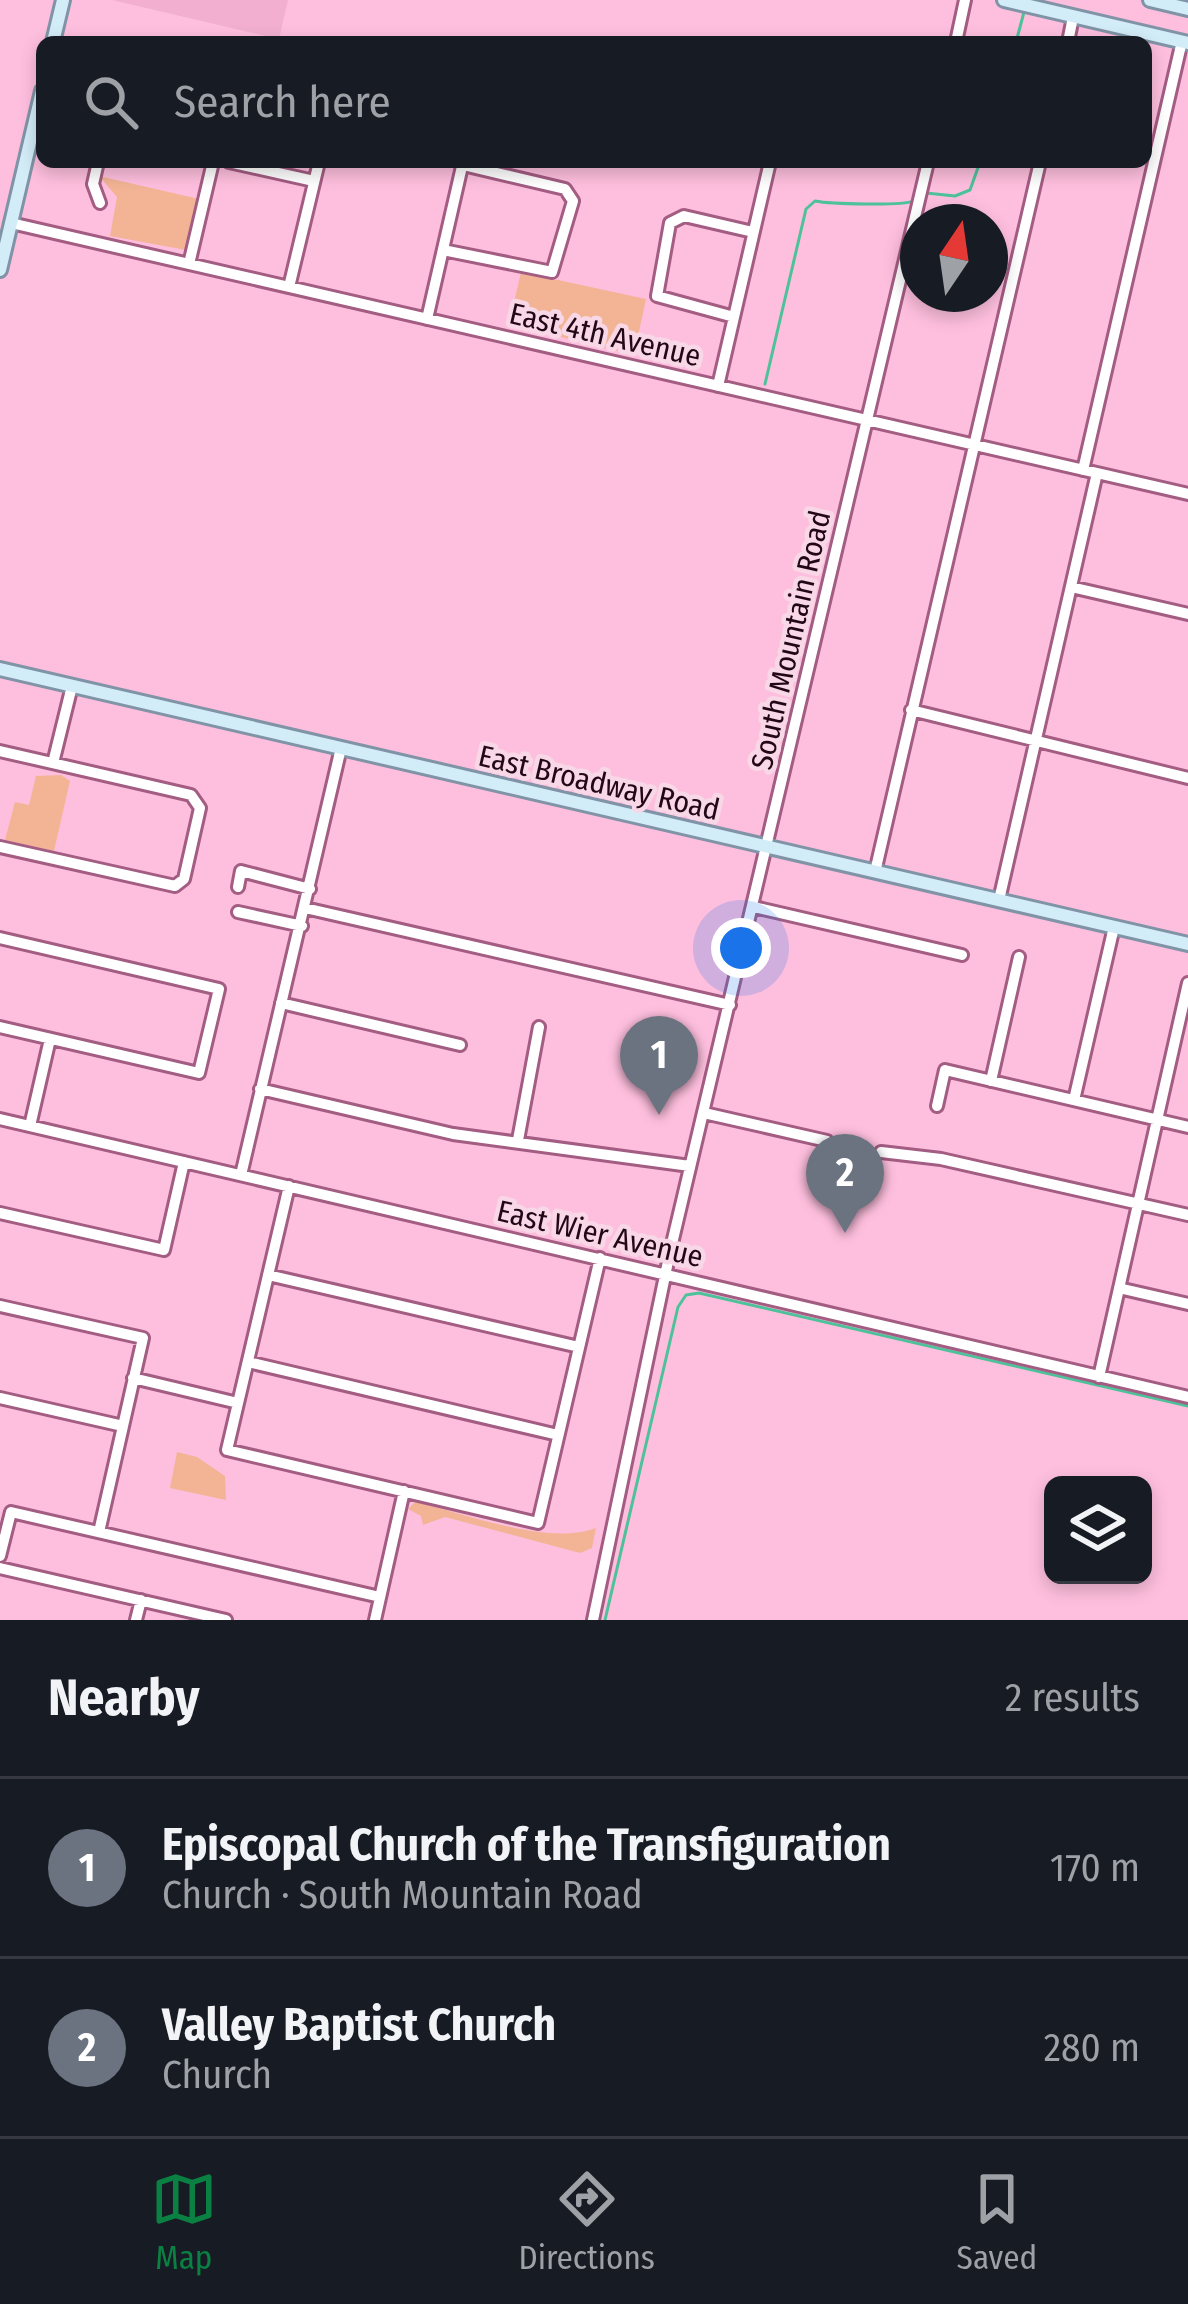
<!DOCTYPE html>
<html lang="en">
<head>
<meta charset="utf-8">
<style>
  body { margin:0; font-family:"Fira Sans Condensed",sans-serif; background:#20242c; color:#f1f3f6 }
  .controls { position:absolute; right:36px; bottom:36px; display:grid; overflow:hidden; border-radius:18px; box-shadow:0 6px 18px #0003 }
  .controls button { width:108px; height:108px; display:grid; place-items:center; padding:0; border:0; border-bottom:3px solid #363941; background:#171b24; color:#f1f3f6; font:60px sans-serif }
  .compass { position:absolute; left:900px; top:204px; width:108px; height:108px; border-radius:50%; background:#171b24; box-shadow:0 6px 18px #0003; rotate:13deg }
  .you { position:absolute; left:741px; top:948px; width:42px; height:42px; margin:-30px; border:9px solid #fff; border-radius:50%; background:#1a73e8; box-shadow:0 0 0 18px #1a73e833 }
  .badge { display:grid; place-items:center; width:78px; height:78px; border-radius:50%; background:#0b8043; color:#fff; font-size:39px; font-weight:700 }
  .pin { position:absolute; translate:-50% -99px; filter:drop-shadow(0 3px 6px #0008) }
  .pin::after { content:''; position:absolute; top:63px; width:42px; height:36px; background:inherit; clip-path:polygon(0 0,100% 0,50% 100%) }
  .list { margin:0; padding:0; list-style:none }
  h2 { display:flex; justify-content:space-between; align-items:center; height:156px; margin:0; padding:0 48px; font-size:51px }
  h2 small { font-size:39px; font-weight:400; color:#9ea1a6 }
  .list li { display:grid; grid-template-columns:78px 1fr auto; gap:36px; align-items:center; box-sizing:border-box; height:180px; padding:0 48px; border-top:3px solid #363941 }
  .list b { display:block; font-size:45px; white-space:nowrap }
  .list p { margin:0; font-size:39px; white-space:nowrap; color:#9ea1a6 }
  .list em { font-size:39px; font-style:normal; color:#9ea1a6 }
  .icon { flex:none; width:66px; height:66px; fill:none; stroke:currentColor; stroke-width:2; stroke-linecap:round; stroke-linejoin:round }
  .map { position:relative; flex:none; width:1188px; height:1620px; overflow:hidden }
  .search { position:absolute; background:#171b24; box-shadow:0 6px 18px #0003; left:36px; right:36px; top:36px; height:132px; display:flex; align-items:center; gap:30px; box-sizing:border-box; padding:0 42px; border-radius:18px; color:#9ea1a6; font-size:45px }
  .sheet { height:516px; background:#171b24 }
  nav { display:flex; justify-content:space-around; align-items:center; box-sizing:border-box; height:168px; border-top:3px solid #363941; background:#171b24; font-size:33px; color:#9ea1a6 }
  nav a { display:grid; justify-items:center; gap:6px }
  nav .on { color:#0b8043 }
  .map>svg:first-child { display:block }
</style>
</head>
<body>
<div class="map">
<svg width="1188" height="1620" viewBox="0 0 1188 1620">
  <rect width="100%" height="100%" fill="#febfde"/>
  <path fill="#f2afd0" d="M112 0H288L279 39Z"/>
  <path fill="#f2b495" d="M99 176 199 199 186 250 110 236 117 197Z
    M521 272 646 299 634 355 509 324Z
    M61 775 70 781 54 851 5 840 15 802 29 805 36 776Z
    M177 1452 197 1457 225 1476 226 1500 170 1488Z
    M415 1502C471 1515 548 1546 596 1528L592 1548 580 1553 445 1517 423 1525 421 1516 408 1509Z"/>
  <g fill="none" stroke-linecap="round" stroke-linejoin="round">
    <path stroke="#4dc29a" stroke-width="3" d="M1016 42 1024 12
      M926 193 955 196 970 190 980 162
      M765 384 806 209 815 201C830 204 903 206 913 201
      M605 1620 678 1307 686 1295 699 1293 1188 1406"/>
    <defs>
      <path id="minor" d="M956 42 965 0
        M1068 42 1073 17
        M98 162 93 184 100 203
        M229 162 314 181
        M11 223 1188 494
        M443 250 552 272 573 201 565 189 463 165
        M189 264 213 162
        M289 287 319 162
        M734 317 657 296 670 223 684 216 753 232
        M427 319 463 162
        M718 386 770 162
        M1083 470 1182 41
        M1071 587 1188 614
        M911 710 1188 778
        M0 751 191 795 200 808 184 879 175 886 0 847
        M53 763 72 686
        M875 872 1040 162
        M238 887 241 871 310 889
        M999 900 1097 473
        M754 907 962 955
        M305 908 730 1005
        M238 912 302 926
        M0 938 219 989 199 1073 0 1027
        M281 1003 460 1045
        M991 1081 1019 957
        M260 1089 453 1134 690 1166
        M1074 1100 1114 927
        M937 1106 945 1070 1188 1127
        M704 1113 827 1141
        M0 1119 1188 1397
        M30 1126 50 1039
        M518 1140 539 1027
        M881 1152 941 1159 1188 1215
        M241 1175 341 748
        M289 1186 227 1450 538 1523 600 1258
        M0 1213 164 1250 184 1162
        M268 1275 579 1347
        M1123 1289 1188 1304
        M0 1306 143 1338 99 1532
        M248 1362 558 1435
        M1099 1377 1188 983
        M133 1378 238 1403
        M0 1398 123 1426
        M0 1556 11 1512 380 1597
        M0 1568 226 1620
        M136 1620 141 1600
        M375 1620 404 1491
        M593 1620 670 1252 928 162"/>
      <path id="major" d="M1004 0 1188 43
        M1150 0 1188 9
        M53 42 63 0
        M0 270 42 91
        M0 669 1188 944"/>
    </defs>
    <use href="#minor" stroke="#a35c82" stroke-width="16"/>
    <use href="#major" stroke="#8193a6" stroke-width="18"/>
    <use href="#minor" stroke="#fff" stroke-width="10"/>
    <use href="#major" stroke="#d2ecf8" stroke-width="12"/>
  </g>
  <g text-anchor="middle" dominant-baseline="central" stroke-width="9" stroke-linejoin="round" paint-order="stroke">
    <g font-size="30" fill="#220716" stroke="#f8d7e6">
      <text transform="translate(605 335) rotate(13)">East 4th Avenue</text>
      <text transform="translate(791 640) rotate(-77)">South Mountain Road</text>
      <text transform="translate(599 783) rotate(13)">East Broadway Road</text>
      <text transform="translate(600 1234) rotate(13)">East Wier Avenue</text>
    </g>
  </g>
</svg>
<div class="controls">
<button><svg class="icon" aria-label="layers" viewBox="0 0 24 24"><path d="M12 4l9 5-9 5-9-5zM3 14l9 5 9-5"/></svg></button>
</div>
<svg class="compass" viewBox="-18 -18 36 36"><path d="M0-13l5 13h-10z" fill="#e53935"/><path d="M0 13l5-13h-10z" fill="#9ea1a6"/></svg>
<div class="you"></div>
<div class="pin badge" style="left:659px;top:1115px;background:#6b7280">1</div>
<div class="pin badge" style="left:845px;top:1233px;background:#6b7280">2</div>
<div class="search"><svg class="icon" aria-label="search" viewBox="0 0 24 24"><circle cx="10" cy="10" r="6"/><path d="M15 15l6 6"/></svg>Search here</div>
</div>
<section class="sheet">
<h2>Nearby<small>2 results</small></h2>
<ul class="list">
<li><span class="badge" style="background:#6b7280">1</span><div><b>Episcopal Church of the Transfiguration</b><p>Church · South Mountain Road</p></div><em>170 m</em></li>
<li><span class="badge" style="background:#6b7280">2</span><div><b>Valley Baptist Church</b><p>Church</p></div><em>280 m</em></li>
</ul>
</section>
<nav>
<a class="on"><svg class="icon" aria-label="map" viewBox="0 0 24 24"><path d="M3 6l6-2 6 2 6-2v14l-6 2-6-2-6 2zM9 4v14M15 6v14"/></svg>Map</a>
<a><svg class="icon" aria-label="directions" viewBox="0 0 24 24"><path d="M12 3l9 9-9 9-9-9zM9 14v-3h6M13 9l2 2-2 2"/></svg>Directions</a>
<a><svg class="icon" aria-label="saved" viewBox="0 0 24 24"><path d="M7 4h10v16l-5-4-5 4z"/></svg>Saved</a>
</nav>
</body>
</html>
